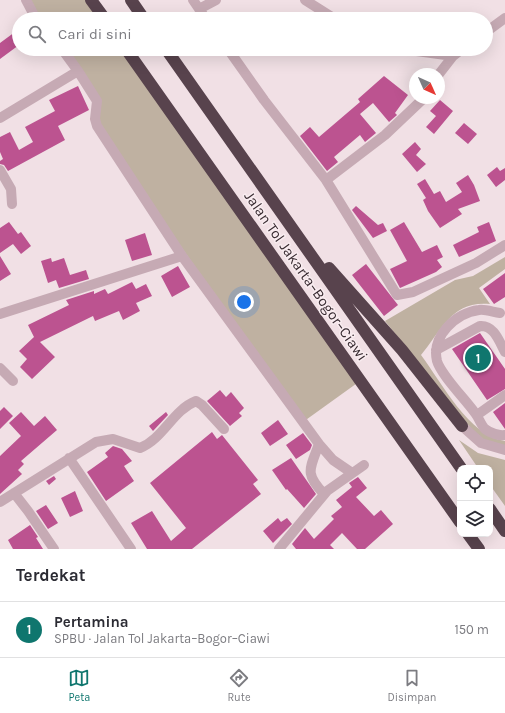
<!DOCTYPE html>
<html lang="id">
<head>
<meta charset="utf-8">
<style>
  body { margin:0; font-family:Karla,sans-serif; background:#f2f2f3; color:#2b2b33 }
  .controls { position:absolute; right:12px; bottom:12px; display:grid; overflow:hidden; border-radius:8px; box-shadow:0 4px 16px #0002 }
  .controls button { width:36px; height:36px; display:grid; place-items:center; padding:0; border:0; border-bottom:1px solid #e1e1e2; background:#fff; color:#2b2b33; font:20px sans-serif }
  .compass { position:absolute; left:409px; top:68px; width:36px; height:36px; border-radius:50%; background:#fff; box-shadow:0 4px 16px #0002; rotate:135deg }
  .you { position:absolute; left:244px; top:302px; width:14px; height:14px; margin:-10px; border:3px solid #fff; border-radius:50%; background:#1a73e8; box-shadow:0 0 0 6px #1a73e833 }
  .badge { display:grid; place-items:center; width:26px; height:26px; border-radius:50%; background:#0f766e; color:#fff; font-size:13px; font-weight:700 }
  .pin { position:absolute; translate:-50% -50%; border:2px solid #fff; box-shadow:0 1px 4px #0006 }
  .list { margin:0; padding:0; list-style:none }
  h2 { display:flex; justify-content:space-between; align-items:center; height:52px; margin:0; padding:0 16px; font-size:17px }
  h2 small { font-size:13px; font-weight:400; color:#7c7c81 }
  .list li { display:grid; grid-template-columns:26px 1fr auto; gap:12px; align-items:center; box-sizing:border-box; height:56px; padding:0 16px; border-top:1px solid #e1e1e2 }
  .list b { display:block; font-size:15px; white-space:nowrap }
  .list p { margin:0; font-size:13px; white-space:nowrap; color:#7c7c81 }
  .list em { font-size:13px; font-style:normal; color:#7c7c81 }
  .icon { flex:none; width:22px; height:22px; fill:none; stroke:currentColor; stroke-width:2; stroke-linecap:round; stroke-linejoin:round }
  .map { position:relative; flex:none; width:505px; height:549px; overflow:hidden }
  .search { position:absolute; background:#fff; box-shadow:0 4px 16px #0002; left:12px; right:12px; top:12px; height:44px; display:flex; align-items:center; gap:10px; box-sizing:border-box; padding:0 14px; border-radius:22px; color:#7c7c81; font-size:15px }
  .sheet { height:108px; background:#fff }
  nav { display:flex; justify-content:space-around; align-items:center; box-sizing:border-box; height:56px; border-top:1px solid #e1e1e2; background:#fff; font-size:11px; color:#7c7c81 }
  nav a { display:grid; justify-items:center; gap:2px }
  nav .on { color:#0f766e }
  .map>svg:first-child { display:block }
</style>
</head>
<body>
<div class="map">
<svg width="505" height="549" viewBox="0 0 505 549">
  <rect width="100%" height="100%" fill="#f1e0e5"/>
  <path fill="#bfb1a1" d="M22 0H91L105 19H36Z
    M60 49H126L360 381 303 422 97 126V107Z
    M505 257V269L479 288 490 304C452 300 441 331 421 355 442 383 469 436 505 441V448L481 441 385 321 455 280 473 276Z
    M459 440 478 453 505 460V506L490 485V468H478Z"/>
  <path fill="#bc5390" d="M19 29V45L0 59V43Z
    M384 76 408 95 395 113 397 115 389 122 373 103 360 114 376 133 365 142 360 135 334 157 338 162 327 171 300 136 310 127 319 137 360 102 358 99Z
    M78 86 89 110 58 126 65 140 8 171 4 165 0 164V161L3 159 0 152V137L10 132 19 150 33 142 25 127 55 111 49 100Z
    M440 100 453 111 434 134 426 127 436 116 430 111Z
    M464 123 477 134 468 144 455 133Z
    M415 142 421 149 416 155 426 164 417 172 402 154Z
    M497 167 500 171 505 168V180L496 187 487 175Z
    M468 175 474 185 480 201 458 209 462 214 440 228 428 211 423 200 426 198 417 184 425 179 434 194 440 191 446 202 462 192 456 183Z
    M356 206 378 225 383 223 387 231 373 238 352 210Z
    M9 222 18 234 21 232 31 246 21 254 13 244 0 253V228Z
    M404 222 422 252 437 245 443 257 437 260 442 267 436 272 400 288 390 269 407 261 390 230Z
    M489 222 496 241 459 257 453 245 479 232 477 227Z
    M145 233 152 255 132 261 125 240Z
    M0 256 11 274 0 281Z
    M51 258 52 262 64 258 70 275 86 270 89 279 59 288 56 280 48 283 41 261Z
    M366 264 398 305 384 316 352 275Z
    M178 266 190 287 172 297 161 276Z
    M505 273V297L494 304 483 289Z
    M132 282 136 289 146 284 152 296 136 303 140 311 123 320 119 311 95 321 93 316 40 342 55 357 32 379 20 367 27 359 19 351 34 337 28 325 69 305 66 300 94 291V294L105 289 108 294Z
    M480 333 505 369V389L487 400 452 349Z
    M220 390 226 397 231 392 244 408 239 413 242 416 230 426 207 401Z
    M505 403V429L493 412Z
    M4 407 13 416 0 429V411Z
    M21 412 34 426 45 416 57 430 21 461 24 464 18 470 22 474 0 494V456L21 436 9 423Z
    M166 412 168 415 153 431 149 426Z
    M278 420 288 434 270 446 261 433Z
    M212 432 217 439 222 435 258 480 253 484 261 494 192 549H147L131 523 152 511 171 541 186 528 150 483Z
    M303 433 312 445 310 450 296 459 286 445Z
    M113 446 122 449 132 461 124 466 134 481 106 501 87 472 108 457 105 453Z
    M291 458 316 494 304 508 287 489 286 490 272 470Z
    M54 476 56 479 49 485 46 481Z
    M358 477 367 488 356 497 374 516 381 510 393 524 365 549H357L342 533 330 545 334 549H296L292 544 305 528 314 539 334 519 331 516 342 507 336 500 352 487 349 483Z
    M75 491 83 511 70 517 61 498Z
    M46 505 58 523 48 529 36 511Z
    M278 518 281 522 287 518 292 524 273 543 263 531Z
    M30 525 38 537 36 538 43 549H13L8 540Z"/>
  <g fill="none" stroke-linecap="round" stroke-linejoin="round">
    <path stroke="#c6aab4" stroke-width="10" d="M26 0 36 19
      M193 0 206 19
      M305 0 335 19
      M199 9 216 0
      M486 32 505 18
      M228 49 264 100 326 180 397 295 413 292 476 263 505 245
      M402 49 453 56
      M78 71 97 101 95 119 97 126 182 256 319 444 333 460 352 473
      M439 74 453 56 462 49
      M0 118 78 71 62 49
      M0 170 11 189 12 204
      M326 180 385 135 424 98
      M500 313C493 312 485 309 479 310 456 313 431 336 437 361 441 375 466 400 475 413 479 418 481 425 485 429 490 433 499 436 505 435
      M0 314 182 256
      M436 350 480 326C494 325 499 341 505 352
      M0 368 13 381
      M477 415 505 395
      M462 426 481 443 505 450
      M319 444C310 469 304 473 324 494
      M69 458 131 549
      M14 493 28 511 54 549
      M0 502 96 442 113 439 140 448C163 439 173 410 196 401L202 405 224 429
      M279 549 327 491 364 465"/>
    <path stroke="#58434d" stroke-width="12" d="M91 0 105 19
      M131 0 144 19
      M126 49 460 522
      M166 49 461 468
      M329 268 402 350 462 426
      M490 509 505 531
      M468 534 479 549"/>
  </g>
  <g text-anchor="middle" dominant-baseline="central" stroke-width="3" stroke-linejoin="round" paint-order="stroke">
    <g font-size="15" fill="#382b31" stroke="#f9ecf0">
      <text transform="translate(306 276) rotate(55)">Jalan Tol Jakarta–Bogor–Ciawi</text>
    </g>
  </g>
</svg>
<div class="controls">
<button><svg class="icon" aria-label="locate" viewBox="0 0 24 24"><circle cx="12" cy="12" r="6"/><path d="M12 2v4M12 18v4M2 12h4M18 12h4"/></svg></button>
<button><svg class="icon" aria-label="layers" viewBox="0 0 24 24"><path d="M12 4l9 5-9 5-9-5zM3 14l9 5 9-5"/></svg></button>
</div>
<svg class="compass" viewBox="-18 -18 36 36"><path d="M0-13l5 13h-10z" fill="#e53935"/><path d="M0 13l5-13h-10z" fill="#7c7c81"/></svg>
<div class="you"></div>
<div class="pin badge" style="left:478px;top:358px">1</div>
<div class="search"><svg class="icon" aria-label="search" viewBox="0 0 24 24"><circle cx="10" cy="10" r="6"/><path d="M15 15l6 6"/></svg>Cari di sini</div>
</div>
<section class="sheet">
<h2>Terdekat<small></small></h2>
<ul class="list">
<li><span class="badge">1</span><div><b>Pertamina</b><p>SPBU · Jalan Tol Jakarta–Bogor–Ciawi</p></div><em>150 m</em></li>
</ul>
</section>
<nav>
<a class="on"><svg class="icon" aria-label="map" viewBox="0 0 24 24"><path d="M3 6l6-2 6 2 6-2v14l-6 2-6-2-6 2zM9 4v14M15 6v14"/></svg>Peta</a>
<a><svg class="icon" aria-label="directions" viewBox="0 0 24 24"><path d="M12 3l9 9-9 9-9-9zM9 14v-3h6M13 9l2 2-2 2"/></svg>Rute</a>
<a><svg class="icon" aria-label="saved" viewBox="0 0 24 24"><path d="M7 4h10v16l-5-4-5 4z"/></svg>Disimpan</a>
</nav>
</body>
</html>
